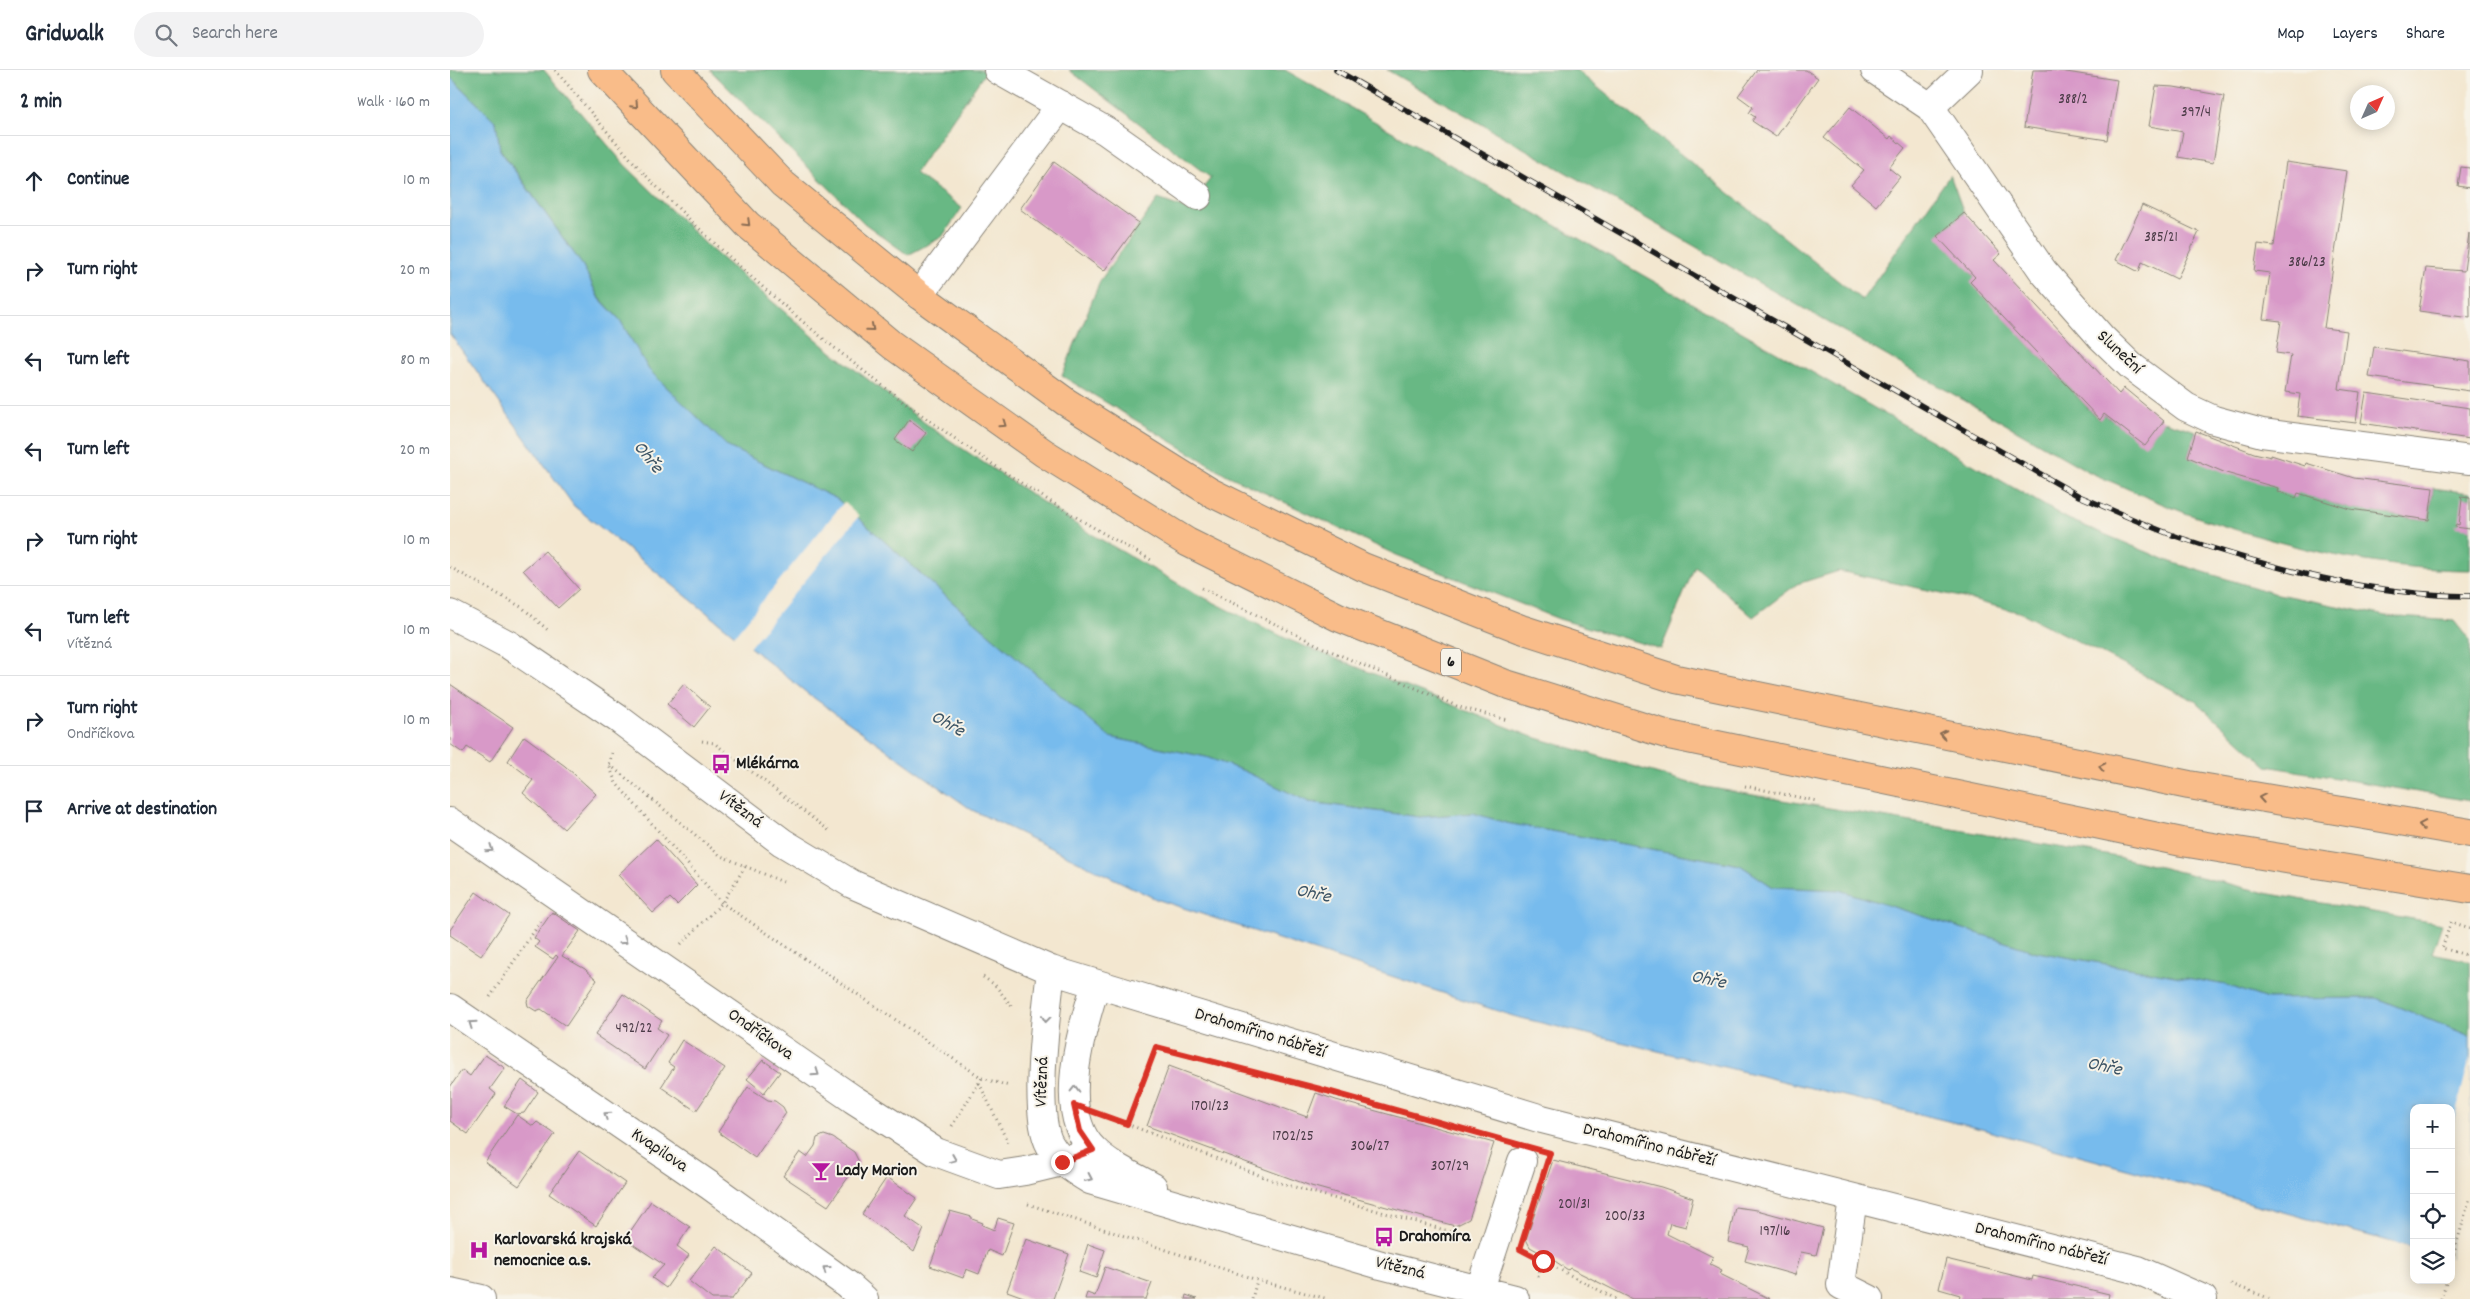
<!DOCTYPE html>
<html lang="en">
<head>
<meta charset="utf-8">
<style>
  body { margin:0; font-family:Dekko,sans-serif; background:#f2f2f3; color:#1f2937 }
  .controls { position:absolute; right:15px; bottom:15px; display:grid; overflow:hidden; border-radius:10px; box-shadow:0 2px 12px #0003 }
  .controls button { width:45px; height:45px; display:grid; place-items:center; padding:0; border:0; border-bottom:1px solid #e0e1e3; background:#fff; color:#1f2937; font:25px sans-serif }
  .compass { position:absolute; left:1900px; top:15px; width:45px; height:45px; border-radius:50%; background:#fff; box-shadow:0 2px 12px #0003; rotate:45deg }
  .stop { position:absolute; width:15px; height:15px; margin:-11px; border:4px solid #d93025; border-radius:50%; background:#fff }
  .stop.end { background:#d93025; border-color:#fff; box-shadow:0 1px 5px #0008 }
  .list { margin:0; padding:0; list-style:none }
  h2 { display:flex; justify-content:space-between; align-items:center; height:65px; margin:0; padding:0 20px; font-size:21px }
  h2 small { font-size:16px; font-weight:400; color:#747a83 }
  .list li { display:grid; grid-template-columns:32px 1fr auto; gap:15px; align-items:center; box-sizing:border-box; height:90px; padding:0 20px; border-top:1px solid #e0e1e3 }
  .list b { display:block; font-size:19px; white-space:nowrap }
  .list p { margin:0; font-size:16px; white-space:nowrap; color:#747a83 }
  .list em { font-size:16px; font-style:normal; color:#747a83 }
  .icon { flex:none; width:28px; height:28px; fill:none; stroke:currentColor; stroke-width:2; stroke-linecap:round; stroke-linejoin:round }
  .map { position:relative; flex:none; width:2020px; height:1229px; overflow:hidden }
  header { display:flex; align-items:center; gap:30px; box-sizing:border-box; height:70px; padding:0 25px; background:#fff; border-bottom:1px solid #e0e1e3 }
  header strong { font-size:24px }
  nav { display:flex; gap:28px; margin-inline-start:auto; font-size:18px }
  .search { width:350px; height:45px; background:#f2f2f3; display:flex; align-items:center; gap:12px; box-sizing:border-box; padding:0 18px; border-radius:28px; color:#747a83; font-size:19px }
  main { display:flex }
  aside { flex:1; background:#fff }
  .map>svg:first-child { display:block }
</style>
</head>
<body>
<header>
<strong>Gridwalk</strong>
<div class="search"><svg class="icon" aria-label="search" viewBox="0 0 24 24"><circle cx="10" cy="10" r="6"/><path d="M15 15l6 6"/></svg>Search here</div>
<nav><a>Map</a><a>Layers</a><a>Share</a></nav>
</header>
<main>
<aside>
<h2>2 min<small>Walk · 160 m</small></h2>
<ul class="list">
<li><svg class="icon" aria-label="ahead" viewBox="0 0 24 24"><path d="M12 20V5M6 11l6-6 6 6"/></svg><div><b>Continue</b></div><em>10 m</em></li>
<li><svg class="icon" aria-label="right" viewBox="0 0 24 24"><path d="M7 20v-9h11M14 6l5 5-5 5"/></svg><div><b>Turn right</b></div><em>20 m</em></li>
<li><svg class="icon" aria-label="left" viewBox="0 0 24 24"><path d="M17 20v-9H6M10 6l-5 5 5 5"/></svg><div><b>Turn left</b></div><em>80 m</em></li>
<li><svg class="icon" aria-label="left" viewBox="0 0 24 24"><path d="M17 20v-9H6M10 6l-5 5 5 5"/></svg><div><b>Turn left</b></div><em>20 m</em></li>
<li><svg class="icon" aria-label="right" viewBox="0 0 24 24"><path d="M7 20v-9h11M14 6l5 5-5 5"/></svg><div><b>Turn right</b></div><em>10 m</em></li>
<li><svg class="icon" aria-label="left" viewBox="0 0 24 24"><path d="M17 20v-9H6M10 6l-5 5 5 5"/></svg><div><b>Turn left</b><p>Vítězná</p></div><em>10 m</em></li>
<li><svg class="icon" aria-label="right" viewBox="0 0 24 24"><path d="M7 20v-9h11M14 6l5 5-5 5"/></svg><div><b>Turn right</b><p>Ondříčkova</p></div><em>10 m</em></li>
<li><svg class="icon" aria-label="arrive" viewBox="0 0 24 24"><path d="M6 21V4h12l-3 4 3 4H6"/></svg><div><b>Arrive at destination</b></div></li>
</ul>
</aside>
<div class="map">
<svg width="2020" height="1229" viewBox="0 0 2020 1229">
  <rect width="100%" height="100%" fill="#f7f3e8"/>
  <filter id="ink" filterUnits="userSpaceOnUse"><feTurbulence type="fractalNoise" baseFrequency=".02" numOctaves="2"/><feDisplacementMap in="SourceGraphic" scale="10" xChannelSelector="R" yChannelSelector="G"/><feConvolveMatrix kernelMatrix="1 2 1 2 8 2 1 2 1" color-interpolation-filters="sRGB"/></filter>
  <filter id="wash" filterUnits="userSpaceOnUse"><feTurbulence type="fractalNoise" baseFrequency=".0096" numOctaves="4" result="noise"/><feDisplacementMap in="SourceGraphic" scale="20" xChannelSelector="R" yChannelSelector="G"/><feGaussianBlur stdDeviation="1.12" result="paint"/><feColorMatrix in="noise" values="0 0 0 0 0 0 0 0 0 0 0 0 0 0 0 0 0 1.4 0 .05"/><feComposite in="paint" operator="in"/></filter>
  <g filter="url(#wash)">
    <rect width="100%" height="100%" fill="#f3e7d0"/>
    <path fill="#68b884" stroke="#426a50" d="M0 0H94L174 94 262 180 378 279 483 359 636 461 743 522 839 570 1080 666 1250 716 1673 788 1820 824 1992 854 1982 883 2020 891V966L1926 928 1817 929 1776 915 1587 882 1389 820 1323 817 1290 795 1056 753 1023 743 970 747 859 732 794 701 756 687 659 667 509 538 387 429 278 377 199 300 170 250 148 226 133 196 50 79 46 52 0 7Z
      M260 0H537L465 103 512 138 492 167 458 185 414 153Z
      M619 0H835L1618 449 1721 492 1823 523 1936 546 2004 551 2020 571V731L1817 696 1745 631 1572 543 1506 526 1389 501 1347 514 1303 547 1245 496 1211 579 1109 549 944 484 777 405 612 306 650 211 708 129 736 139 761 108Z
      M937 0H1126L1412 230 1500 105 1514 143 1488 166 1525 207 1521 212 1649 350 1654 344 1695 375 1714 351 1746 361 1738 387 1900 439 1979 450 1983 418 2020 423V500C1925 500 1828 475 1738 444 1705 432 1673 416 1641 403Z"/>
    <path fill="#77bbed" stroke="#4a6c84" d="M0 7 46 52 50 80 133 196 148 227 170 250 199 300 278 377 387 429 509 538 659 667 756 687 794 701 859 732 970 747 1023 743 1056 753 1290 795 1323 817 1389 820 1587 882 1776 915 1817 929 1926 928 2020 966V1193L2001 1188V1038H1964V1178L1531 1059 1063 946 706 829 522 740 357 623 124 436 0 264Z"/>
    <path fill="#f3e7d0" d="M394 432 409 446 298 579 283 567Z
      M2020 987V1196L2001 1191V1062Z"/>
    <g id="blocks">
      <path fill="#d899c8" d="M1307 0H1356L1368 8 1326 67 1302 51 1305 47 1299 43 1303 37 1288 26Z
        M1583 0H1604L1667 10 1657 70 1574 57Z
        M1706 16 1724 17 1774 26 1763 93 1728 87 1733 62 1699 56Z
        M1400 37 1439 69 1441 66 1455 78 1439 98 1450 107 1426 136 1401 115 1414 100 1374 68Z
        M604 92 689 153 654 201 570 139Z
        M1836 92 1897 101 1874 258 1897 261 1889 319 1910 322 1906 353 1847 346 1850 324 1835 322 1841 285 1826 283 1831 251 1813 249 1820 203 1804 201 1808 174 1824 176Z
        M2011 97 2020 98V118L2008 116Z
        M1692 135 1749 162 1727 209 1692 192 1689 202 1666 190Z
        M1514 143 1551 184 1544 190 1669 324 1674 318 1714 351 1695 376 1654 344 1650 350 1520 212 1525 207 1487 166Z
        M2019 163 2020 248 1969 241 1976 198 2014 201Z
        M1924 277 2020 291V321L1919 307Z
        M1916 323 2020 338V369L1911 353Z
        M459 350 476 363 462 382 445 370Z
        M1746 361 1804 383 1821 387V385L1855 396 1856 393 1904 408 1983 418 1979 450 1900 439 1848 423 1846 428 1827 421 1828 418 1776 403 1738 387Z
        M2010 427 2020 428V459L2005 457 2006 454 2009 455 2012 429Z
        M95 481 129 519 108 538 73 500Z
        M0 614 63 657 40 692 17 677 13 683 0 674Z
        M234 614 260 637 244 657 217 634Z
        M74 666 115 696 146 724 114 759 73 723 83 710 58 691Z
        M206 769 247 815 227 835 220 828 203 843 168 805Z
        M26 822 59 845 31 886 0 865V860Z
        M102 842 130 861 112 886 135 899 147 910 116 956 91 939 86 941 78 936 77 931 108 887 106 885 103 889 85 877 89 872 84 868Z
        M173 924 212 951 207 958 217 965 195 999 145 965Z
        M232 970 275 998 246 1041 211 1017 224 997 218 993Z
        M35 985 55 998 40 1019 46 1024 18 1064 0 1051V1017L12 1000 20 1006Z
        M313 990 330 1002 314 1023 297 1009Z
        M719 996 857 1047 866 1023 886 1030 1044 1073 1019 1149 1005 1156 861 1116 697 1056Z
        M72 1010 88 1022 74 1043 67 1044 54 1036Z
        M298 1017 318 1030 325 1031 333 1037 336 1043 305 1088 268 1062Z
        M67 1045 83 1056 87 1052 105 1064 69 1116 35 1092Z
        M374 1065 383 1068 404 1082 409 1092 407 1099 402 1102 378 1136 333 1106 350 1082 357 1087 365 1076 367 1068Z
        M129 1081 175 1113 146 1156 99 1124Z
        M1103 1090 1211 1117 1243 1128 1236 1157 1220 1153 1217 1164 1263 1187 1260 1194 1272 1200 1270 1204 1320 1229H1182L1120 1198 1118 1200 1099 1187 1098 1189 1088 1184 1089 1182 1080 1177 1076 1169Z
        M437 1107 467 1128 455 1146 474 1159 464 1182 412 1144Z
        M201 1131 240 1157 227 1176 239 1185 216 1218 202 1208 214 1195 175 1169Z
        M1285 1137 1307 1140 1373 1158 1366 1185 1351 1182 1345 1205 1295 1191 1299 1177 1278 1172Z
        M500 1141 522 1147V1149L533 1153 532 1155 544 1160 548 1148 564 1153 552 1186 538 1180 529 1204 516 1199 513 1208 480 1196Z
        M576 1169 619 1184 603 1229H579L557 1221Z
        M638 1174 655 1180 646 1208 629 1202Z
        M266 1176 302 1203 282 1229H262L239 1211Z
        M1496 1189 1582 1210 1583 1206 1659 1224 1658 1229H1509L1510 1225 1489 1219Z
        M655 1197 702 1213 696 1229H635L637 1223 645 1226Z
        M736 1225 747 1229H735Z"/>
    </g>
  </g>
  <g filter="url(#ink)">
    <use href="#blocks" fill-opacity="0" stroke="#888276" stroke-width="1"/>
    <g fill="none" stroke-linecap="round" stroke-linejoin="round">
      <defs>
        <path id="minor" d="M548 0 656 61 748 126
          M1425 0 1480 37 1593 201 1651 267 1681 296 1736 337 1764 350 1812 363 2020 390
          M1480 37 1519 0
          M469 225 611 35
          M0 544 59 575 170 650 332 772 402 814 601 900 1092 1049 1688 1200 1753 1229
          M0 752 403 1029 486 1082 549 1105 575 1101 612 1092 643 1080
          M601 900C597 938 582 1044 600 1075 610 1091 623 1100 640 1110L931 1195 1065 1229
          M646 914C632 958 605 1043 644 1080 660 1096 683 1106 703 1117
          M0 938 259 1115 398 1215 414 1229
          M1403 1128 1391 1215 1419 1229
          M1030 1219 1072 1091
          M0 1222 31 1229"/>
        <path id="highway" d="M152 0 298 155 442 275 594 383 737 472 888 547 1053 613 1219 665 1732 772 2020 819
          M225 0 333 114 469 225 616 332 760 422 913 497 1071 559 1226 609 1739 715 2020 763"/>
      </defs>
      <use href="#minor" stroke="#888276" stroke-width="30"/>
      <use href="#highway" stroke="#888276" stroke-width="30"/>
      <path stroke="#888276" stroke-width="3" stroke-dasharray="1 4" stroke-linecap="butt" d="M105 0C138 38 170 79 205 115 351 263 520 392 703 491
        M0 497 73 538 100 562
        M752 518 876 579 1009 637 1058 650
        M252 671 264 673 381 762
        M162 683 159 695 166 713 272 833 532 1008 559 1016
        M160 695 271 786 333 812
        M1295 716 1367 731
        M2020 858 2001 852 1992 878 2020 886
        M231 874 272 833 295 797
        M533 907 545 915 563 938
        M40 927 91 851
        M529 1013 558 1073
        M660 1048 677 1054 706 977 961 1045
        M677 1054 827 1112 1005 1163 1017 1161
        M502 1056 532 1008
        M578 1134 807 1210 878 1229
        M1076 1182 1166 1229
        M2001 1194 2020 1127
        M1088 1207 1093 1191
        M1781 1214 1821 1229
        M802 1229 807 1210
        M1991 1229 1997 1210"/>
      <use href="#minor" stroke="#fff" stroke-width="28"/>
      <use href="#highway" stroke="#f9bc89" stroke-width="28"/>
      <defs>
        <path id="rail" d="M886 0 1629 426C1663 440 1696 456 1731 468 1824 499 1921 525 2020 526"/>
      </defs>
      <use href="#rail" stroke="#1c1c1c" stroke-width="5.5"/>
      <use href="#rail" stroke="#f7f3e8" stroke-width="4" stroke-dasharray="11" stroke-linecap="butt"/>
    </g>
    <defs><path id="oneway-chevron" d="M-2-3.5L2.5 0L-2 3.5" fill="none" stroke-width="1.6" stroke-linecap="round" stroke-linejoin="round" transform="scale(1.25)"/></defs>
    <g stroke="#8a6c52">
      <use href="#oneway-chevron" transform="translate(185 35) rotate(47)"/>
      <use href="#oneway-chevron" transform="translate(297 153) rotate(44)"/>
      <use href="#oneway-chevron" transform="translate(421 258) rotate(40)"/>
      <use href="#oneway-chevron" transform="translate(553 354) rotate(35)"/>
      <use href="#oneway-chevron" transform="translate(1493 664) rotate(-168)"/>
      <use href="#oneway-chevron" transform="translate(1652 697) rotate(-168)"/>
      <use href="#oneway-chevron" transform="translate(1812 728) rotate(-170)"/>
      <use href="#oneway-chevron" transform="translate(1972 755) rotate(-170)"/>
    </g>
    <g stroke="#999">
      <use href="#oneway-chevron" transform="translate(40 779) rotate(34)"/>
      <use href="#oneway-chevron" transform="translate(174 871) rotate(35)"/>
      <use href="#oneway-chevron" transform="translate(596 949) rotate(96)"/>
      <use href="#oneway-chevron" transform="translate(22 954) rotate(-145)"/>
      <use href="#oneway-chevron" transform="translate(366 1003) rotate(35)"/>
      <use href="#oneway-chevron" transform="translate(625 1019) rotate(-89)"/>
      <use href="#oneway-chevron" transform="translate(157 1045) rotate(-146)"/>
      <use href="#oneway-chevron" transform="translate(503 1089) rotate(22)"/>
      <use href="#oneway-chevron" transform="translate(639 1108) rotate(25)"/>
      <use href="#oneway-chevron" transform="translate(376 1199) rotate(-144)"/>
    </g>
  </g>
  <g fill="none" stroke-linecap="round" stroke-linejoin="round" filter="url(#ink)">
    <path stroke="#d93025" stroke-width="6" d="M612 1092 643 1080 630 1061 624 1035 677 1054 706 977 870 1019 1100 1083 1070 1179 1093 1191"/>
  </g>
  <defs>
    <symbol id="bus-bare" viewBox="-9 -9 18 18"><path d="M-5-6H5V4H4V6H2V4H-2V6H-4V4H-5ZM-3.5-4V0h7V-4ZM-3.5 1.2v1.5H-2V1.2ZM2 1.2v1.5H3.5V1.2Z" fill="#b5179e" stroke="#f7f3e8" stroke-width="2.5" paint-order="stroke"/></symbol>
    <symbol id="bar-bare" viewBox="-9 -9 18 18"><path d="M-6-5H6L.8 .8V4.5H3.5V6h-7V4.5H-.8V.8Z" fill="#b5179e" stroke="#f7f3e8" stroke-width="2.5" paint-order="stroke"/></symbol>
    <symbol id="hospital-bare" viewBox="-9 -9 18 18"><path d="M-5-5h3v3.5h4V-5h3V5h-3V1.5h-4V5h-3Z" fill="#b5179e" stroke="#f7f3e8" stroke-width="2.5" paint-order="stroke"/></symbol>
  </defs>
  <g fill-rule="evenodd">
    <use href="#bus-bare" x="257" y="680" width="28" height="28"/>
    <use href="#bar-bare" x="357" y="1087" width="28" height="28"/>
    <use href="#bus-bare" x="920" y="1153" width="28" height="28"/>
    <use href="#hospital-bare" x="15" y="1166" width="28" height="28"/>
  </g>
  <g text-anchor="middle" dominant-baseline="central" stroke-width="4" stroke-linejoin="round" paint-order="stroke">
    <g font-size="15" fill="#4b3b47">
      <text x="1623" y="30">388/2</text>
      <text x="1746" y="43">397/4</text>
      <text x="1711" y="168">385/21</text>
      <text x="1857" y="193">386/23</text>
      <text x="184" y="959">492/22</text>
      <text x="760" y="1037">1701/23</text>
      <text x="843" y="1067">1702/25</text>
      <text x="920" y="1077">306/27</text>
      <text x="1000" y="1097">307/29</text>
      <text x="1124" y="1135">201/31</text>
      <text x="1175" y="1147">200/33</text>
      <text x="1325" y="1162">197/16</text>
    </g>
    <rect fill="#f7f3e8" stroke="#5e5c59" stroke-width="1" x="991" y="578.5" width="20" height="27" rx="4"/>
    <g font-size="16" font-weight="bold" fill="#1c1c1c">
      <text x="1001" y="592">6</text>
    </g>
    <g font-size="18" fill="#1c1c1c" stroke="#f7f3e8">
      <text transform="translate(1669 283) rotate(43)">Sluneční</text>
      <text transform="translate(290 740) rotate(37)">Vítězná</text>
      <text transform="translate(810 964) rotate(17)">Drahomířino nábřeží</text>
      <text transform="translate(310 965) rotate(35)">Ondříčkova</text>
      <text transform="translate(593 1012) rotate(-88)">Vítězná</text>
      <text transform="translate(1199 1076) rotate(14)">Drahomířino nábřeží</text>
      <text transform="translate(209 1081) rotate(34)">Kvapilova</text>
      <text transform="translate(1591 1175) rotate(14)">Drahomířino nábřeží</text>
      <text transform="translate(950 1199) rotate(14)">Vítězná</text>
    </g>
    <g font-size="18" font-weight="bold" fill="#1c1c1c" stroke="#f7f3e8" text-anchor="start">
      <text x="286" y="694">Mlékárna</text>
      <text x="386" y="1101">Lady Marion</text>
      <text x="949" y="1167">Drahomíra</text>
      <text x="44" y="1170">Karlovarská krajská<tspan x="44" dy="21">nemocnice a.s.</tspan></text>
    </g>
    <g font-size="19" font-style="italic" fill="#3c5465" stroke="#f7f3e8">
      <text transform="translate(197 388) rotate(51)">Ohře</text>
      <text transform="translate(497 655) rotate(29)">Ohře</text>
      <text transform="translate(863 825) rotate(12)">Ohře</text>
      <text transform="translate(1258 911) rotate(12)">Ohře</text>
      <text transform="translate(1654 998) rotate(12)">Ohře</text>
    </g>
  </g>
</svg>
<div class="controls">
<button>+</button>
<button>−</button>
<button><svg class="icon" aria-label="locate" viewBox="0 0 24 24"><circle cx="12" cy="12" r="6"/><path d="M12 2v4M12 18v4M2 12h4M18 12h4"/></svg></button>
<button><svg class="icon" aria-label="layers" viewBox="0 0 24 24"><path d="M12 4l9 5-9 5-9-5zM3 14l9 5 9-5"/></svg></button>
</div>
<svg class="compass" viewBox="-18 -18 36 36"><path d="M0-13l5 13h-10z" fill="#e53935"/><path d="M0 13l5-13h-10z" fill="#747a83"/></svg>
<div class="stop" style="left:1093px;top:1191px"></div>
<div class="stop end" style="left:612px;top:1092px"></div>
</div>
</main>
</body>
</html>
